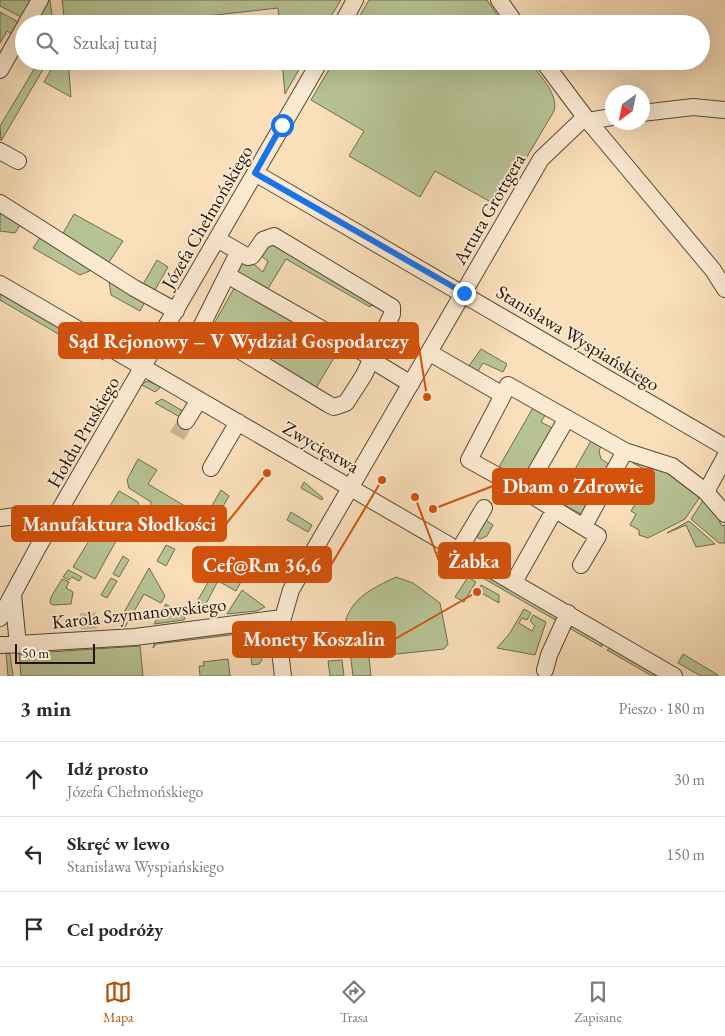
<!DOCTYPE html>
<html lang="pl">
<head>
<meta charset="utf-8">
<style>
  body { margin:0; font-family:"EB Garamond",serif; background:#f7f7f7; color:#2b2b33 }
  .compass { position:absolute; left:605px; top:85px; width:45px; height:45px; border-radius:50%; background:#fff; box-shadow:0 5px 20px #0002; rotate:213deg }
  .scale { position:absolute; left:15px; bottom:12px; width:80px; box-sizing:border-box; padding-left:5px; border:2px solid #23150c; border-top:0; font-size:14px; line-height:18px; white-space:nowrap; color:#23150c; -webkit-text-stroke:4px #fbead2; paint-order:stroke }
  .stop { position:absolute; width:15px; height:15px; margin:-11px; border:4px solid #1a73e8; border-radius:50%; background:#fff }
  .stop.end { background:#1a73e8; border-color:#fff; box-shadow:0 1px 5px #0008 }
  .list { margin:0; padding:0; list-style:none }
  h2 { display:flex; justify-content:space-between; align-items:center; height:65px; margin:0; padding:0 20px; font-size:21px }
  h2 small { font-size:16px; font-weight:400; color:#7c7c81 }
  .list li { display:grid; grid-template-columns:32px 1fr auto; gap:15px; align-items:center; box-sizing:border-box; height:75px; padding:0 20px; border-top:1px solid #e1e1e2 }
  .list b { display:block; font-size:19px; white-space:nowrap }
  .list p { margin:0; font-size:16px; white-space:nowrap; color:#7c7c81 }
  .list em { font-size:16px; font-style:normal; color:#7c7c81 }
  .icon { flex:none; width:28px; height:28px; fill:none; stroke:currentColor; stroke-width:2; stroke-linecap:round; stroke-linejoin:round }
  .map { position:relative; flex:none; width:725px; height:676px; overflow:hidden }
  .search { position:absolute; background:#fff; box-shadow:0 5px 20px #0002; left:15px; right:15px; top:15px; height:55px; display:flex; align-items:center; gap:12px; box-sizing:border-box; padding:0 18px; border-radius:28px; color:#7c7c81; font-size:19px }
  .sheet { height:290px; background:#fff }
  nav { display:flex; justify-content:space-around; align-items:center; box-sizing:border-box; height:70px; border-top:1px solid #e1e1e2; background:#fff; font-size:14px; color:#7c7c81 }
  nav a { display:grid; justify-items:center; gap:2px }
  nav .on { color:#b45309 }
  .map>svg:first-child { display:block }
</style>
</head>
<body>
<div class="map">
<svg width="725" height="676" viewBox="0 0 725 676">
  <rect width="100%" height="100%" fill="#f9dfba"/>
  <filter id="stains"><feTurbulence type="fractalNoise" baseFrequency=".004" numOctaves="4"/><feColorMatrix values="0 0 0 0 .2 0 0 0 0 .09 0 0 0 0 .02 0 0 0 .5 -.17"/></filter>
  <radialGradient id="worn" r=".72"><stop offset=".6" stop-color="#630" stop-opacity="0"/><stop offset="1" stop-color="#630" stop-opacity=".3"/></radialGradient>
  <path fill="#b7c395" stroke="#6d6c50" d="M0 0H33L23 18 0 6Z
    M44 0H50L53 24H32Z
    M62 0H341L326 24H280L278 8 135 24H65Z
    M369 0H487L503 24H355Z
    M0 12 20 23 13 35 7 31 0 43Z
    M39 61H48L1 141 0 126Z
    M56 61H68L71 97 44 82Z
    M282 61H304L285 94Z
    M334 61H529C539 75 559 94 554 111L498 206 435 171 420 197 349 156 364 131 311 100Z
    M0 208 22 222 15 233 0 231Z
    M74 214 123 241 107 265 62 235Z
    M41 236 99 267 80 275 33 248Z
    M270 240 386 311 371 305 370 307 286 259 266 292 237 274 238 263 249 260 263 272 268 261 258 254Z
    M157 260 168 267 155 290 142 286Z
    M108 274 146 300 140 311 111 295Z
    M237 283 341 346 316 388 214 331 215 322Z
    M0 292 102 352 103 360 0 300Z
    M481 349 507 364 503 372 483 363 478 371 469 366Z
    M148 381 161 387 155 392 140 384Z
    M162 399 183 411 180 417 155 403Z
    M534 406 547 412 541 422 556 430 523 480 499 467Z
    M592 439 602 444 599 451 601 459 612 466 583 515 557 501Z
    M138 459 157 470 148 484 205 518 221 490 229 496 209 531 197 537 191 534 176 541 143 522 151 507V502L129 488 127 480Z
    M636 460 670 470 702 494 685 519 648 538 639 535V530L630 525 636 514 631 511 651 476V473L633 463Z
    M304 482 323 498 322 500 301 488Z
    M119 491 138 502 140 508 123 540 116 541 95 579 73 567Z
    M706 496 724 517 719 521 722 526 725 525V543H719L691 519Z
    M291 512 312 525 308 532 287 520Z
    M483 518 493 525 487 536 480 539 477 537 479 533 475 531Z
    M689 521 715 544 696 547 686 525 667 533Z
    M166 545 175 549 166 566 157 561Z
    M228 548 235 552 227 566 244 576 236 591 218 581 200 615 192 610Z
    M437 552 461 559 558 615 559 622 469 570 443 558Z
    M123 556 129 560 119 577 113 574Z
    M149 568 165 596 161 603 144 594 125 627 118 623Z
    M68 570 82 577 79 581 72 577 69 580 63 577Z
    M396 577 413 583 440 603 448 644 444 649 369 657 371 676H353L346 619C355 595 374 588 396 577Z
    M468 577 476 582 464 602 455 597Z
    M111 578 117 581 107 598 101 595Z
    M62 579 69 582 66 588 73 592 71 604 53 605 50 603 51 597Z
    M481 585 499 595V603L478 591Z
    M242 590 265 607 257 611 227 614Z
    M166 604 185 618 184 620 154 624Z
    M524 609 531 613 527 620 522 618 519 623 532 631 535 626 530 621 533 615 546 622 535 655 497 648 510 633Z
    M568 624 601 640 602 647 564 625Z
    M251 630 247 633 156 644 153 648 155 642Z
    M254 630 259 634 262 660 259 664 252 665 248 634Z
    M140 646 143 676H21L19 654Z
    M611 647 662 676H652L607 650Z
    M6 653 10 654 13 676H8Z
    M683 654 718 675V676H701L678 663Z
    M228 659 230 676H200L199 666H204L203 662Z
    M342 660 344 676H330L328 661Z"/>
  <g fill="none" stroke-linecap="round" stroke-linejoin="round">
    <path stroke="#ceb797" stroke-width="16" stroke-dasharray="16 8" stroke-linecap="butt" d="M177 436 186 421
      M88 613 89 631"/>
    <defs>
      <path id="minor" d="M499 0 516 24
        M26 24 40 0
        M342 24 355 0
        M543 61 585 117 713 270 725 289
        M0 70 24 28
        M642 113 693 107 725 110
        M588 121 612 117
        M0 151 18 161
        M255 173 725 447
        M0 203 134 288 176 311
        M217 239 248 257 252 256 263 240 274 236 392 307V314L364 375 346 403 334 407 328 404 201 327 238 253
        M227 275 371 357
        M0 284 674 676
        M430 353 503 395 469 460 525 491 598 536 581 565
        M370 359 411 384
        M503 395 508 385 625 451 672 466 706 492 725 514
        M186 421 199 400
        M211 468 238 422
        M525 491 567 418
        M706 492 725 457
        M0 518 16 516 47 533
        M584 526 625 451
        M459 550 484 508
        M514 582 555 509
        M13 595 18 645
        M0 618 37 549 320 61
        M0 645 135 637 282 618
        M545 670 549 655 568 613
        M283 676 278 635 291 590 541 159 585 117"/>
    </defs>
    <use href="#minor" stroke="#584838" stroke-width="18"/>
    <use href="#minor" stroke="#fbead2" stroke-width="16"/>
  </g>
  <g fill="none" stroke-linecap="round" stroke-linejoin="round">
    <path stroke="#1a73e8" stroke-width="6" d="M282 125 255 173 464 293"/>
  </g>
  <g text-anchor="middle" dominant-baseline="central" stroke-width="4" stroke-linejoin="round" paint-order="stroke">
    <g font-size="19" fill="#23150c" stroke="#fbead2">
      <text transform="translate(489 209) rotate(-60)">Artura Grottgera</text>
      <text transform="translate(207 217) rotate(-60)">Józefa Chełmońskiego</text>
      <text transform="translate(578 338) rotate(31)">Stanisława Wyspiańskiego</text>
      <text transform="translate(83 432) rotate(-60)">Hołdu Pruskiego</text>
      <text transform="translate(321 447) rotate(30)">Zwycięstwa</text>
      <text transform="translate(139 613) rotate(-6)">Karola Szymanowskiego</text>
    </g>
  </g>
  <path fill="none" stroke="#d4520c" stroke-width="2" d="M427 397L418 341M433 509L493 486M267 473L226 524M415 497L439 561M382 480L331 565M477 592L395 639"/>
  <g fill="#d4520c" stroke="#fbead2" stroke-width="2">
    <circle cx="427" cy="397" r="5"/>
    <circle cx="433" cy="509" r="5"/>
    <circle cx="267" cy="473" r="5"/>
    <circle cx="415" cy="497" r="5"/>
    <circle cx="382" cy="480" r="5"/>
    <circle cx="477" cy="592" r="5"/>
  </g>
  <g fill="#d4520c" stroke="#d4520c" stroke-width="2">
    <rect x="59" y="323" width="359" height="35" rx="5"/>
    <rect x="493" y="469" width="161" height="35" rx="5"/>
    <rect x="12" y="506" width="214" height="35" rx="5"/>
    <rect x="439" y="543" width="71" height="35" rx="5"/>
    <rect x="193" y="547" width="138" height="35" rx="5"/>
    <rect x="233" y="622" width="162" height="35" rx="5"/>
  </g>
  <g font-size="20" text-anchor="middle" font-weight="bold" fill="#fff">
    <text x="239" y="348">Sąd Rejonowy – V Wydział Gospodarczy</text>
    <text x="573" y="493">Dbam o Zdrowie</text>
    <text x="119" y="531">Manufaktura Słodkości</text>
    <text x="474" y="568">Żabka</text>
    <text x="262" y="572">Cef@Rm 36,6</text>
    <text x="314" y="646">Monety Koszalin</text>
  </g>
  <rect width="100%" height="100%" filter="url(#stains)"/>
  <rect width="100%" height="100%" fill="url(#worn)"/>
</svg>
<svg class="compass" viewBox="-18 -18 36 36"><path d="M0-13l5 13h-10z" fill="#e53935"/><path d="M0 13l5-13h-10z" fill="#7c7c81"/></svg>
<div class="scale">50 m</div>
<div class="stop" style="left:282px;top:125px"></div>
<div class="stop end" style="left:464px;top:293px"></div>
<div class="search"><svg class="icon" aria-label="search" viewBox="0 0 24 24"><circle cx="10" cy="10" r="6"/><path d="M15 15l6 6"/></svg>Szukaj tutaj</div>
</div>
<section class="sheet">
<h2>3 min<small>Pieszo · 180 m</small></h2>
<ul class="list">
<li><svg class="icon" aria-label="ahead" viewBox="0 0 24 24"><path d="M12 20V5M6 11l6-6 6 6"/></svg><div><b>Idź prosto</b><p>Józefa Chełmońskiego</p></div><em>30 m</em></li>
<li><svg class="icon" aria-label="left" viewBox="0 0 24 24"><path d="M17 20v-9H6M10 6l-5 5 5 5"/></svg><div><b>Skręć w lewo</b><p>Stanisława Wyspiańskiego</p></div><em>150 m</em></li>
<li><svg class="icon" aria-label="arrive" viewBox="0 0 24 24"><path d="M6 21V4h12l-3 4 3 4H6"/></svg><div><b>Cel podróży</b></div></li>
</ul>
</section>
<nav>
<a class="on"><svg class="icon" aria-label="map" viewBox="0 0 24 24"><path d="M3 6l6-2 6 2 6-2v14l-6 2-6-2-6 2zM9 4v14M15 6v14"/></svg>Mapa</a>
<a><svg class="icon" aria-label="directions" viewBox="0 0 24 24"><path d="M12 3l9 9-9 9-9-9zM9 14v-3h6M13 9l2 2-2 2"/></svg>Trasa</a>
<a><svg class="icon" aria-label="saved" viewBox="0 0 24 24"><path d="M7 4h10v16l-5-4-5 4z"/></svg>Zapisane</a>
</nav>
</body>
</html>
